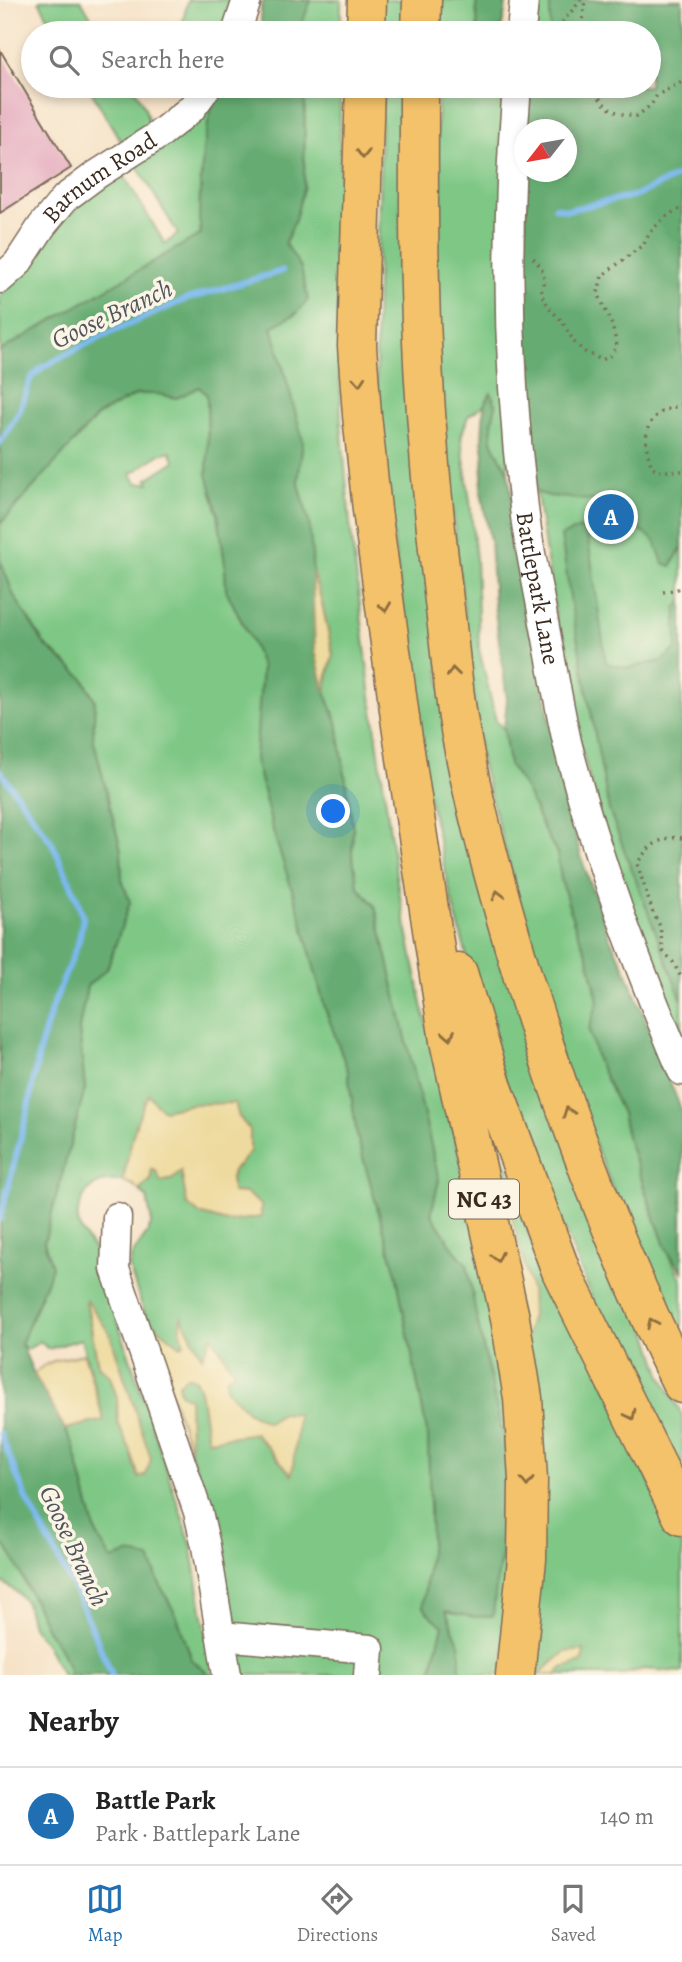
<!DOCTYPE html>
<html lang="en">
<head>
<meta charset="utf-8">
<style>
  body { margin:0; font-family:Alegreya,serif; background:#f2f2f2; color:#222 }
  .compass { position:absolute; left:514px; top:119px; width:63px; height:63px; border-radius:50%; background:#fff; box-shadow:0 4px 10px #0003; rotate:239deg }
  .you { position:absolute; left:334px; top:812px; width:24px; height:24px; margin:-18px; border:5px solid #fff; border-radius:50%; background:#1a73e8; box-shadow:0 0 0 10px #1a73e833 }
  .badge { display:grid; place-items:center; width:46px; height:46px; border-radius:50%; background:#1f6fb2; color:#fff; font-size:23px; font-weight:700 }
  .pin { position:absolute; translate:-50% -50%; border:4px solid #fff; box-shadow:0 2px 7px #0006 }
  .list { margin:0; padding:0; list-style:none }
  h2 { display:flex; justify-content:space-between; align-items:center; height:91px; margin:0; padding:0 28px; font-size:30px }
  h2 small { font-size:23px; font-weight:400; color:#767676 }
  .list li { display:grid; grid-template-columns:46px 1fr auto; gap:21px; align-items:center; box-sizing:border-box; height:98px; padding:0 28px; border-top:2px solid #e0e0e0 }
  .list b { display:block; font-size:26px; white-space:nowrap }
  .list p { margin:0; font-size:23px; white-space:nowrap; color:#767676 }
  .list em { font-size:23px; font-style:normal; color:#767676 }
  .icon { flex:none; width:38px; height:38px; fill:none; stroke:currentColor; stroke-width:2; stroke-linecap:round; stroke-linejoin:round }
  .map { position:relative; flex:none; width:682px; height:1675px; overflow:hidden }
  .search { position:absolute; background:#fff; box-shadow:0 4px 10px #0003; left:21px; right:21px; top:21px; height:77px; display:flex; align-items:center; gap:18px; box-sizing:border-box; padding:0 24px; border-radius:38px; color:#767676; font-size:26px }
  .sheet { height:189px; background:#fff }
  nav { display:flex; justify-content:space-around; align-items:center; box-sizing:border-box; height:98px; border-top:2px solid #e0e0e0; background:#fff; font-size:19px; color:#767676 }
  nav a { display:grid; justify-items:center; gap:4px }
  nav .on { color:#1f6fb2 }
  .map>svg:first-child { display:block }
</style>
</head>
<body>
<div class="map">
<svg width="682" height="1675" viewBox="0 0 682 1675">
  <rect width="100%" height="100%" fill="#fcf5e5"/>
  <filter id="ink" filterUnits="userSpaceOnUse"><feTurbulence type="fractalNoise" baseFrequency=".0143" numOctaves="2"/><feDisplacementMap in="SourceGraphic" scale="14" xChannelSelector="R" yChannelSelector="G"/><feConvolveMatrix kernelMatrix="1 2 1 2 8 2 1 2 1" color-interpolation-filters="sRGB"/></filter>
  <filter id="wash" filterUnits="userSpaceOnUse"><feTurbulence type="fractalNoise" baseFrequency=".00686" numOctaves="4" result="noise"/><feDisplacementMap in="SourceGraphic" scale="28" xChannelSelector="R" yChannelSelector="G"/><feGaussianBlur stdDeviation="1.57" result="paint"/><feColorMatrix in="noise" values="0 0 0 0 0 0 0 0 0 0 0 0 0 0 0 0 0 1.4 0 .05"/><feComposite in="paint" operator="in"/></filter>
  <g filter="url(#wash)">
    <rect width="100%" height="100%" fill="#f6e2c7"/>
    <path fill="#7ec785" stroke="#5c7852" stroke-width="2" fill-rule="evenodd" d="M41 0H81L100 33H57L39 1Z
      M188 0H234L225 33H180Z
      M311 0H341V33H298Z
      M382 0H412V33H382Z
      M441 0H476L478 33H440Z
      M537 0H682V1045L607 843 569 703 532 463 525 323 526 172H566V130L649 86V33H534Z
      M88 86H132C142 100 148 111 149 129L129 142 120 140Z
      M305 86H340V186L336 255 341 422 350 524 370 689 397 882 423 1009 466 1181 517 1452 502 1675H466L460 1669V1646L446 1611 493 1615 496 1584 509 1516 505 1445 476 1315 467 1264 455 1251 431 1214 439 1180 375 906 358 887 352 853 353 828 337 722 325 692 333 655 321 599 312 572 309 523 298 480 303 441 272 327 285 319 297 314 301 268 285 243 295 220 304 185Z
      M382 86H410L440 682 662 1377 682 1415V1494L634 1403 489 1040 450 893 427 788 377 418 376 322Z
      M438 86H508V473C504 462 494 449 492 440 490 428 493 416 496 405L490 394 484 405 468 416 461 437 470 502 476 560 479 649 496 721 504 729 509 765 526 790 544 830 557 853 561 879 574 924 588 956 598 1001 589 1030 598 1062 622 1113 628 1140 648 1200 665 1245 682 1281V1343L639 1256 562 1060 481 761 433 341Z
      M212 104C204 146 196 191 201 234L0 351V296L24 270 54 228 101 186 123 174 165 244 178 234 137 166Z
      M199 386 207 395 208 452 207 474 218 514 225 564 226 590 252 642 262 668 255 759 274 834 300 914 325 1008 348 1071 357 1136 396 1273 428 1437 431 1540 423 1605 428 1613 443 1626 430 1675H241L218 1535 190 1451 177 1384 187 1376 195 1379 200 1390 208 1440 255 1433 291 1474 297 1430V1414L282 1413 267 1422 248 1412 226 1389 225 1378 211 1337 203 1358 182 1318 181 1333 184 1344 181 1346 153 1325V1338L129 1267 132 1255 148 1232 152 1222 147 1198 139 1190 151 1180 150 1169 156 1171H181L187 1204 227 1222 261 1217V1205L246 1193 232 1192 231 1178 233 1170 239 1165 250 1130 239 1117 193 1104 164 1110 156 1104 150 1095 132 1137 123 1181C116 1181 108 1180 101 1182 84 1188 73 1212 80 1228 83 1237 91 1244 95 1252L191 1544 213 1675H210L192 1660 177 1617 158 1581 150 1558 129 1554 111 1560 96 1533 73 1445 65 1429 104 1420 81 1339 48 1349 40 1341 27 1350 21 1344 52 1267 44 1242 85 1089 79 1028 87 986 107 968 130 902 122 880 121 851 93 737 95 700 83 678 45 645 14 596 0 560V524L98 415 137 394H159L177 398ZM170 451 175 461 147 479 149 483H136L131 474 160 454ZM86 1302 146 1475 139 1477 130 1449 118 1423 117 1398 109 1375 98 1365Z
      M492 1132 663 1513 682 1546V1672L644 1669 619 1675H557L562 1668 582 1662 565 1652 538 1675H530L494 1177 477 1137Z
      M0 1540 13 1557 47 1629 62 1652 71 1675H62L45 1643 32 1626 26 1603 19 1594 0 1580Z"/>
    <path fill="#66ac72" stroke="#506b48" stroke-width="2" d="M264 0H311L298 33H261V6Z
      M476 0H506L505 12 500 33H478Z
      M550 0H682V547L671 566 663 563 655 541 619 514 596 501 549 496 536 492 532 463 525 323 526 172H566V130L526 129 529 86H649V33H550Z
      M224 86H305L304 185 295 220 285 243 301 268 308 300C296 316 288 317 272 327L303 441 298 480 309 523 312 554 315 651 325 692 337 722 353 828 352 853 358 887 375 906 439 1180 431 1214 455 1251 467 1264 476 1315 505 1445 509 1516 496 1584 493 1616 474 1617 446 1611 460 1646V1669L466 1675H430L443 1626 428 1613 423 1606 431 1540 428 1437 396 1273 357 1136 348 1071 325 1008 300 914 274 834 255 759 262 668 252 642 226 590 225 564 218 514 207 474 208 452 207 395 199 387 177 398 158 394H137L98 415 0 524V351L201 234 199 218 203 149 212 104Z
      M491 393 496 405C493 416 490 428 492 440 494 449 504 462 508 473L559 775 583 863 610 939 624 966 682 1112V1272L665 1246 628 1140 622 1113 598 1062 589 1030 598 1001 595 986 588 956 574 924 561 879 557 853 544 830 526 790 509 765 504 729 507 699 494 604 490 540 481 491 484 453 482 439 484 405Z
      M580 528 588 538 606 663 628 668 662 661 677 648 676 608 682 601V1001L609 810 571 604 561 536Z
      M0 560 14 596 45 645 83 678 95 700 93 737 121 851 122 880 130 902 107 969 87 986 79 1028 85 1089 44 1242 52 1267 21 1344 34 1374 73 1444 96 1533 111 1559 129 1554 150 1558 158 1581 177 1617 192 1660 210 1675H71L62 1652 47 1629 13 1557 0 1540Z"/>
    <path fill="#eeda9e" stroke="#94825e" stroke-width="2" d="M312 572 321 599 333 655 328 673 325 692 315 651Z
      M149 1094 156 1104 164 1110 193 1104 235 1103 239 1117 250 1130V1151L239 1165 233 1170 231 1178 232 1192 246 1193 261 1205V1217L227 1222 199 1214 187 1204 181 1171 173 1179 161 1182 156 1171 151 1169V1180L139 1190 133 1185 123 1181C129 1151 134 1121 149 1094Z
      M494 1177 507 1197 531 1290 532 1315 524 1343Z
      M86 1299 110 1334 151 1459 146 1475 139 1478 130 1449 118 1423 117 1398 110 1376 98 1365Z
      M181 1316 202 1357 212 1336 234 1372 226 1378V1389L248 1412 267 1422 282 1413 297 1414V1430L292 1475 255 1433 208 1440 200 1390 195 1379 187 1376 178 1384 180 1393 189 1398 190 1451 153 1338V1324L181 1346 184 1344 181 1333Z
      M84 1354 104 1420 65 1429 34 1374C47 1359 66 1358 84 1354Z
      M584 1650 582 1662 562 1668 557 1675H538L565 1652Z"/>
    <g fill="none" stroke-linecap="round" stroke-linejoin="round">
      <path stroke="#7db9ef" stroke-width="6" d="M555 207 567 210 637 195 682 174
        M0 443 19 412 31 378 43 367 98 338 184 300 282 271
        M0 771 52 843 77 898 83 918 79 940 52 1008 40 1048 27 1113 0 1219
        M0 1433 25 1496 78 1596 112 1675"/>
    </g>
    <g id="blocks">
      <path fill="#e5abc0" d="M0 50 71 168 0 213Z"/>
    </g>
  </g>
  <g filter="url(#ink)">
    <use href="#blocks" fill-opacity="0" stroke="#7c6a59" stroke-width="2"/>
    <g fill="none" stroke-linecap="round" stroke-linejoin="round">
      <defs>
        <g id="minor">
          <path d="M236 33 247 0"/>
          <path d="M521 33 524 0"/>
          <path id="s1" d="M517 86C505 226 507 368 524 508 528 545 537 581 543 617 551 659 558 701 567 742 595 855 637 964 682 1071"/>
          <path id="s2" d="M0 279 17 264 42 226 65 198 96 175 157 136 191 109 208 86"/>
          <path d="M117 1217 115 1269 198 1512 206 1546 227 1675"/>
          <path d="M221 1636 370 1649 368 1675"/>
        </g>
        <path id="highway" d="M366 33 367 0
          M421 33 422 0
          M365 86 357 346 362 415 372 510 401 725 449 1041 510 1318 523 1398 528 1480 527 1559 515 1675
          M419 86C419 164 418 243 421 321 425 418 433 514 445 609 450 649 453 690 460 730 476 816 500 900 525 984 567 1121 618 1256 682 1384
          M458 973 492 1085 561 1271 682 1516"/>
      </defs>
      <use href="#minor" stroke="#7c6a59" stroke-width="31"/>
      <use href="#highway" stroke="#7c6a59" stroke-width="41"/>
      <path stroke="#7c6a59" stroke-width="3.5" stroke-dasharray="2 5" stroke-linecap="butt" d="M553 33 581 0
        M581 33 585 0
        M592 86C604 107 611 114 637 116L651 105 657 95 682 82
        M533 258C546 272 545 276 541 294L551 310 562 321 574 342 585 352 602 360 610 356 617 346 612 325 598 293 602 276 644 244 650 232 664 218 675 211 682 209
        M682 405C675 407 666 409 660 413 641 425 645 449 652 467L661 471H682
        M663 592 682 588
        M682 838C661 835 647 847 637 864L653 913 660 926 663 951 673 962 682 979"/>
      <use href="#minor" stroke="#fff" stroke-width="28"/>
      <use href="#highway" stroke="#f4c26a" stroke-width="38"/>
    </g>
    <defs><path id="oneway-chevron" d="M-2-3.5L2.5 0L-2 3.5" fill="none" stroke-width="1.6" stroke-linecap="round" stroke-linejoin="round" transform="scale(1.75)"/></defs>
    <g stroke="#8e6e40">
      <use href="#oneway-chevron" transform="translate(363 154) rotate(91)"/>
      <use href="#oneway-chevron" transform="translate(359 381) rotate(86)"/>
      <use href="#oneway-chevron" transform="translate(385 607) rotate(82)"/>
      <use href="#oneway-chevron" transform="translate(453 672) rotate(-97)"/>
      <use href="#oneway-chevron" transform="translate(498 895) rotate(-105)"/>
      <use href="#oneway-chevron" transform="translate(449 1035) rotate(80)"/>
      <use href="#oneway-chevron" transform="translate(568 1112) rotate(-110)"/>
      <use href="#oneway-chevron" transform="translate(497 1257) rotate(78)"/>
      <use href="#oneway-chevron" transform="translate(652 1323) rotate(-115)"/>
      <use href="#oneway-chevron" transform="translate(631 1415) rotate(64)"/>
      <use href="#oneway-chevron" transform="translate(527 1482) rotate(89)"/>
    </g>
  </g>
  <g text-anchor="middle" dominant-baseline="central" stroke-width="7" stroke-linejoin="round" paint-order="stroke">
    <rect fill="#fcf5e5" stroke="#75675a" stroke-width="2" x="449" y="1179.5" width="70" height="39" rx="5"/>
    <g font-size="23" font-weight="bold" fill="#3b2a1e">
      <text x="484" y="1199">NC 43</text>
    </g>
    <g font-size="24" fill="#3b2a1e" stroke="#fcf5e5">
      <text stroke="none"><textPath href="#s2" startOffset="144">Barnum Road</textPath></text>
      <text stroke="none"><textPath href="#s1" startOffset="504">Battlepark Lane</textPath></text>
    </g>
    <g font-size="26" font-style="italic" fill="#4f555d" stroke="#fcf5e5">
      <text transform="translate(112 314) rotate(-25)">Goose Branch</text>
      <text transform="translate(74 1546) rotate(65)">Goose Branch</text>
    </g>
  </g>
</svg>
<svg class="compass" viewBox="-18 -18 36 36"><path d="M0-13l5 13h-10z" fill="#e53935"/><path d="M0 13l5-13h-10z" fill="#767676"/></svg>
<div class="you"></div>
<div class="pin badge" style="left:611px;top:517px">A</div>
<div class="search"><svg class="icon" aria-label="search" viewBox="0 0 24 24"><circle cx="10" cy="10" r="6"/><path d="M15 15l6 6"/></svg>Search here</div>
</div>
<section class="sheet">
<h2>Nearby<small></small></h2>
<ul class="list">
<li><span class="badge">A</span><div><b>Battle Park</b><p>Park · Battlepark Lane</p></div><em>140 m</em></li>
</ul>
</section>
<nav>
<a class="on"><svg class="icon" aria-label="map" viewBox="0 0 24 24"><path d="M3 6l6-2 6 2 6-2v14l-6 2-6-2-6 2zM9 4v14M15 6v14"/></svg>Map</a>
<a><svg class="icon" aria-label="directions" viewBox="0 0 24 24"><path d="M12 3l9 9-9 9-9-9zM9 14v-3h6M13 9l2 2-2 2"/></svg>Directions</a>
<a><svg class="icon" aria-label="saved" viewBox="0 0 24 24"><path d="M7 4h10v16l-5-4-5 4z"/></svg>Saved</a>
</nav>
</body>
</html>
